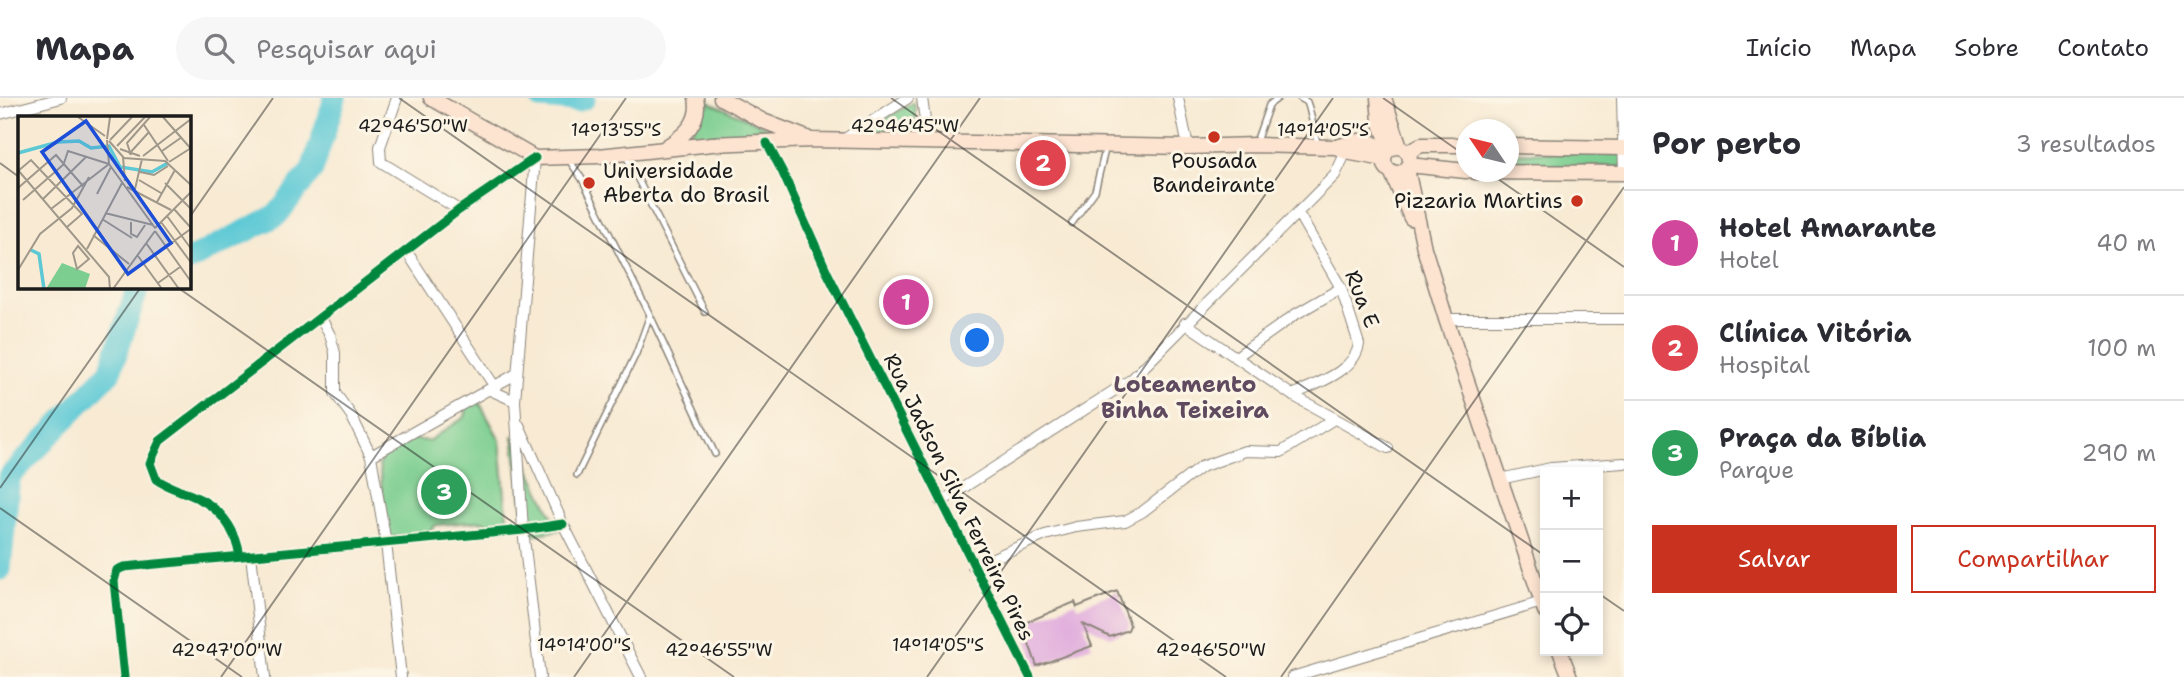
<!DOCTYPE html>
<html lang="pt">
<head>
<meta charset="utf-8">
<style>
  body { margin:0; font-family:"Shantell Sans",sans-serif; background:#f7f7f7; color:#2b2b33 }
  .controls { position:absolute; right:21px; bottom:21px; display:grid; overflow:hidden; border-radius:0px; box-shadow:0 4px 10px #0003 }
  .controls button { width:63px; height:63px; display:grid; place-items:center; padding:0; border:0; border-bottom:2px solid #e1e1e2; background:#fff; color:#2b2b33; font:35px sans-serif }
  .compass { position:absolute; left:1456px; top:21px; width:63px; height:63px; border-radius:50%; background:#fff; box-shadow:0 4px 10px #0003; rotate:305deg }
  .you { position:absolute; left:978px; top:243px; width:24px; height:24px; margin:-18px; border:5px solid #fff; border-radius:50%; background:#1a73e8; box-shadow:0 0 0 10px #1a73e833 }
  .badge { display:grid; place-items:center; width:46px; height:46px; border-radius:50%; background:#c8321e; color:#fff; font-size:23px; font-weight:700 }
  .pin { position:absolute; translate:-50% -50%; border:4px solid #fff; box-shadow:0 2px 7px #0006 }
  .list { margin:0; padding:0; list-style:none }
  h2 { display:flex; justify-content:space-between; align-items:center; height:91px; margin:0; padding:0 28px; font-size:30px }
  h2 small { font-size:23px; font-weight:400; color:#7c7c81 }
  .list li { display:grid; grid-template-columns:46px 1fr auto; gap:21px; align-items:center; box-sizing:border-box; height:105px; padding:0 28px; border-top:2px solid #e1e1e2 }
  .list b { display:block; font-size:26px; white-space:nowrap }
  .list p { margin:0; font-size:23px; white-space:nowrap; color:#7c7c81 }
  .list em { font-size:23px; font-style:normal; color:#7c7c81 }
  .actions { display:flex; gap:14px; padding:21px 28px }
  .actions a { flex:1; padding:16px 0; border:2px solid #c8321e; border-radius:0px; text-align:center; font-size:24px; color:#c8321e }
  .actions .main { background:#c8321e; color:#fff }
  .icon { flex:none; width:38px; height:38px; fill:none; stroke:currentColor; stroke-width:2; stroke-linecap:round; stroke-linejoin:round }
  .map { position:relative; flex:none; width:1624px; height:579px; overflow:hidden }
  header { display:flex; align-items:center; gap:42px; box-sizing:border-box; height:98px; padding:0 35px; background:#fff; border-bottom:2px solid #e1e1e2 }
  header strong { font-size:33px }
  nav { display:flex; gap:38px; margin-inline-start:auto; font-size:24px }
  .search { width:490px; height:63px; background:#f7f7f7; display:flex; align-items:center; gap:18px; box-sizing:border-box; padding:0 24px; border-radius:38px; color:#7c7c81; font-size:26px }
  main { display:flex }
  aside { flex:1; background:#fff }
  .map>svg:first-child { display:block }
</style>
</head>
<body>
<header>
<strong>Mapa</strong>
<div class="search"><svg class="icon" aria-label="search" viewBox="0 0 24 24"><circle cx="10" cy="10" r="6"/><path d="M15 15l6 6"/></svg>Pesquisar aqui</div>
<nav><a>Início</a><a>Mapa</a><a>Sobre</a><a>Contato</a></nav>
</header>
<main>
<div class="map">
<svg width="1624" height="579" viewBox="0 0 1624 579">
  <rect width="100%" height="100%" fill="#fcf5e5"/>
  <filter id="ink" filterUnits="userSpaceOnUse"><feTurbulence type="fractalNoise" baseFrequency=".0143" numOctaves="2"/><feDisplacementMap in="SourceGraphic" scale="14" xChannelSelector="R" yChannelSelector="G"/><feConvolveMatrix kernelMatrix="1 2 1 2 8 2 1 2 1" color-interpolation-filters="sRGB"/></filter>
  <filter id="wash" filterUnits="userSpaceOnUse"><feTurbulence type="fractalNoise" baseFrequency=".00686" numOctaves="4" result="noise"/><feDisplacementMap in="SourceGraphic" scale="28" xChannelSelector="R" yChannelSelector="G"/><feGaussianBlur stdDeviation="1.57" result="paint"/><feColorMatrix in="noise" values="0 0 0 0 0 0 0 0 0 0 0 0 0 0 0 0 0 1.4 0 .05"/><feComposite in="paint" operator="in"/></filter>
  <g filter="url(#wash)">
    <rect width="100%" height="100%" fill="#f8ead3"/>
    <path fill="#7bce90" stroke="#4c7556" stroke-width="2" d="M702 1 780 35 691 38Z
      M914 4 918 38H855Z
      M1509 54 1624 55V69L1509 68Z
      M478 302 500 342 508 430 492 431 483 423 436 427 426 436 388 440 379 366 382 359 413 341 428 343 465 319 467 308Z
      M513 337 559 432 527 438Z"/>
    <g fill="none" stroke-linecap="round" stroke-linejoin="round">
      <path stroke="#5dc9d5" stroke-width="23" d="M541 0 575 3 584 0
        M189 162 277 117 312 72 335 0
        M0 471 9 379 110 274 138 189"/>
    </g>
    <g id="blocks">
      <path fill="#dca0db" d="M1117 493 1130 527 1128 532 1110 539 1083 526 1092 548 1037 568 1022 526 1075 504 1077 509Z"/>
    </g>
  </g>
  <g filter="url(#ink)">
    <use href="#blocks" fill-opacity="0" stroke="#8a8378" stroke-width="2"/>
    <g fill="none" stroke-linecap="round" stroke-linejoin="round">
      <defs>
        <path id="lane" d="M1300 0 1307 4 1309 10 1318 48
          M1256 44 1269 7 1278 0
          M626 58 705 214
          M569 62 582 81 650 217 715 356
          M1072 125 1095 93 1106 48
          M577 377 636 256 650 217"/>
        <path id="street" d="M397 0 380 49 381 64 459 112
          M922 0 928 45
          M1178 0 1188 49
          M1622 0 1624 76
          M0 16 61 0
          M843 42 908 0
          M767 45 782 73 828 176 1030 579
          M535 60 515 303 523 432 540 579
          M407 154 495 289
          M321 220 330 237 335 255V295L351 317 371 358 386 445 401 579
          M1446 221H1624
          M1185 225 1292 297C1315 286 1355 274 1359 246L1341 190 1298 115
          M1236 259 1296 216 1341 190
          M490 292 515 303
          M1292 297 1388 350
          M519 327 563 426 641 579
          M371 358 516 276
          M1500 381 1551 370 1624 365
          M941 404 1132 281 1335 77 1346 54
          M251 457 265 579
          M240 458C235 429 219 408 191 397 179 392 167 389 156 381L150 365 160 343 459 112 535 60
          M973 469 1045 437 1076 429 1125 423 1142 414 1201 369 1245 353 1281 354 1334 321
          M124 579 114 483 117 472 124 469 523 432 563 426
          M1292 579 1542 504"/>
        <path id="secondary" d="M431 0 535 60 599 58 712 46 812 42 1188 49 1255 47 1336 49 1359 43 1370 44 1388 53
          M721 0 763 23 807 40
          M1378 0 1380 23 1390 51
          M1384 0 1400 49
          M1508 48 1624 50
          M1384 62a13 13 0 1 1 26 0a13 13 0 1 1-26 0Z
          M666 49C685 37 701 24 696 0
          M1336 49 1346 54 1384 61
          M1408 54 1421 47H1466
          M1409 67 1466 73
          M1407 71 1424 150 1446 221 1545 513
          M1391 73 1411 120
          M1475 74 1624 75
          M1560 553 1570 579"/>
      </defs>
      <use href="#lane" stroke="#8a8378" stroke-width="8"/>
      <use href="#street" stroke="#8a8378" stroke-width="12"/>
      <use href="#secondary" stroke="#8a8378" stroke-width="17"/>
      <use href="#lane" stroke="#fff" stroke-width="5"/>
      <use href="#street" stroke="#fff" stroke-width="10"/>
      <use href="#secondary" stroke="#fde4d1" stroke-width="14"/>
      <defs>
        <path id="cycleway" d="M767 45 782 73 828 176 1030 579
          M240 458C235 429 219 408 191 397 179 392 167 389 156 381L150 365 160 343 459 112 535 60
          M124 579 114 483 117 472 124 469 523 432 563 426"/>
      </defs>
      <use href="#cycleway" stroke="#fcf5e5" stroke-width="13"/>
      <use href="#cycleway" stroke="#00873e" stroke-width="9"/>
    </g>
  </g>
  <path fill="none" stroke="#1c1c1c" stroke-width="2" stroke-opacity="0.45" d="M399 0 1226 579M891 0 1545 458M1383 0 1466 58M0 65 19 79M1488 74 1624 169M189 120 273 0M177 189 734 579M0 390 141 189M0 410 242 579M1598 495 1624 513M221 579 626 0M574 579 980 0M927 579 1333 0M1281 579 1624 89"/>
  <g fill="#c8321e" stroke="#fcf5e5" stroke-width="2.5">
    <circle cx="1214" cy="39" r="7"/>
    <circle cx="589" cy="85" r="7"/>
    <circle cx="1577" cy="103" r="7"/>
  </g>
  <g text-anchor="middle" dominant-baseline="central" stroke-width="6" stroke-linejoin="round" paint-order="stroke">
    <g font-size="21" fill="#1c1c1c" stroke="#fcf5e5">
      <text x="1214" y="63">Pousada<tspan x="1214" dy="24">Bandeirante</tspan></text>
      <text x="603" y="73" text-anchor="start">Universidade<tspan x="603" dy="24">Aberta do Brasil</tspan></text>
      <text x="1563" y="103" text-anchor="end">Pizzaria Martins</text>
    </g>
    <g font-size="21" fill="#1c1c1c" stroke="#fcf5e5">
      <text transform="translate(1362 201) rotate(69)">Rua E</text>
      <text transform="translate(959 399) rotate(64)">Rua Jadson Silva Ferreira Pires</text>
    </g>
    <g font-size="23" font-weight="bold" fill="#5f4a5f" stroke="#fcf5e5">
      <text x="1185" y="286">Loteamento<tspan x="1185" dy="26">Binha Teixeira</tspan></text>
    </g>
  </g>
  <g transform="translate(18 18)">
    <rect width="173" height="173" fill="#f8ead3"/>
    <path d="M44 147 72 158 67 173H28Z" fill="#7bce90"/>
    <path fill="none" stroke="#5dc9d5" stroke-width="3.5" d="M0 37 40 26 61 25 73 32 91 30 102 51 134 56 150 47M13 134 21 138 26 173"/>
    <path fill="none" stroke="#a0988a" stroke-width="2" d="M60 1 87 20M145 1 174 34M126 9 150 45M89 23 92 1M89 24 91 48 137 112M92 24 114 1M91 25 106 42 147 45 174 70M99 30 127 1M102 33 122 40M144 35 164 21M111 38 131 16M113 39 109 27 132 1M125 40 173 3M105 41 107 65M151 46 173 32M46 47 50 35 91 48M0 54 91 161 92 173M0 55 13 44 64 98 49 111M122 56 136 59 150 50M121 64 143 77M147 67 174 94M109 71 153 94M0 72 38 39 65 70M117 73 124 43M79 78 93 51M25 83 68 41M5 84 46 48M139 86 157 54M33 93 91 48M156 93 173 112M87 97 135 109M149 100 174 134M84 103 114 122M113 106V118L119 121 127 109M143 106 174 148M137 112 174 75M137 115 174 167M75 119 111 148M128 127 161 173M60 130 71 143 59 153 55 137ZM69 133 104 67M120 140 144 173M126 147 174 112M0 154 22 118 54 92 71 61M140 167 162 151M95 173 137 115"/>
    <path fill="#1d4ed8" fill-opacity="0.15" stroke="#1d4ed8" stroke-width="3.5" d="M68 5 153 127 110 158 24 36Z"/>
    <rect width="173" height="173" fill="none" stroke="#1c1c1c" stroke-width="3.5"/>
  </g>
  <g font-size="18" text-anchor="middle" fill="#1c1c1c" stroke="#fcf5e5" stroke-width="6" stroke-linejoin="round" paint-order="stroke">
    <text x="413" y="34">42°46'50"W</text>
    <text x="905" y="34">42°46'45"W</text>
    <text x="616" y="38">14°13'55"S</text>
    <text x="1323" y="38">14°14'05"S</text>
    <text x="584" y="553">14°14'00"S</text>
    <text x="938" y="553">14°14'05"S</text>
    <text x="227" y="558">42°47'00"W</text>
    <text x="719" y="558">42°46'55"W</text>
    <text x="1211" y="558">42°46'50"W</text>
  </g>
</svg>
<div class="controls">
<button>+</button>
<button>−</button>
<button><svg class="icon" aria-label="locate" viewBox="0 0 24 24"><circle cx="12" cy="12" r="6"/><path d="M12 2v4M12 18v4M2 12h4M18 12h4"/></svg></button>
</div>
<svg class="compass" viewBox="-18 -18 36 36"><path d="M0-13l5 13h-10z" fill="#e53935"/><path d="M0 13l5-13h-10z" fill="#7c7c81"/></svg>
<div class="you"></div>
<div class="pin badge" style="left:906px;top:204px;background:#d1479c">1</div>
<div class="pin badge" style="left:1043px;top:65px;background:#e0444e">2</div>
<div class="pin badge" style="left:444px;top:394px;background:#2e9e5b">3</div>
</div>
<aside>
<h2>Por perto<small>3 resultados</small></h2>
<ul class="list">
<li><span class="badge" style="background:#d1479c">1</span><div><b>Hotel Amarante</b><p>Hotel</p></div><em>40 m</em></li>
<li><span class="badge" style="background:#e0444e">2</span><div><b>Clínica Vitória</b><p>Hospital</p></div><em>100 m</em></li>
<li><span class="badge" style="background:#2e9e5b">3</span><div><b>Praça da Bíblia</b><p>Parque</p></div><em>290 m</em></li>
</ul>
<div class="actions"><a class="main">Salvar</a><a>Compartilhar</a></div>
</aside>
</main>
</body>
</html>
